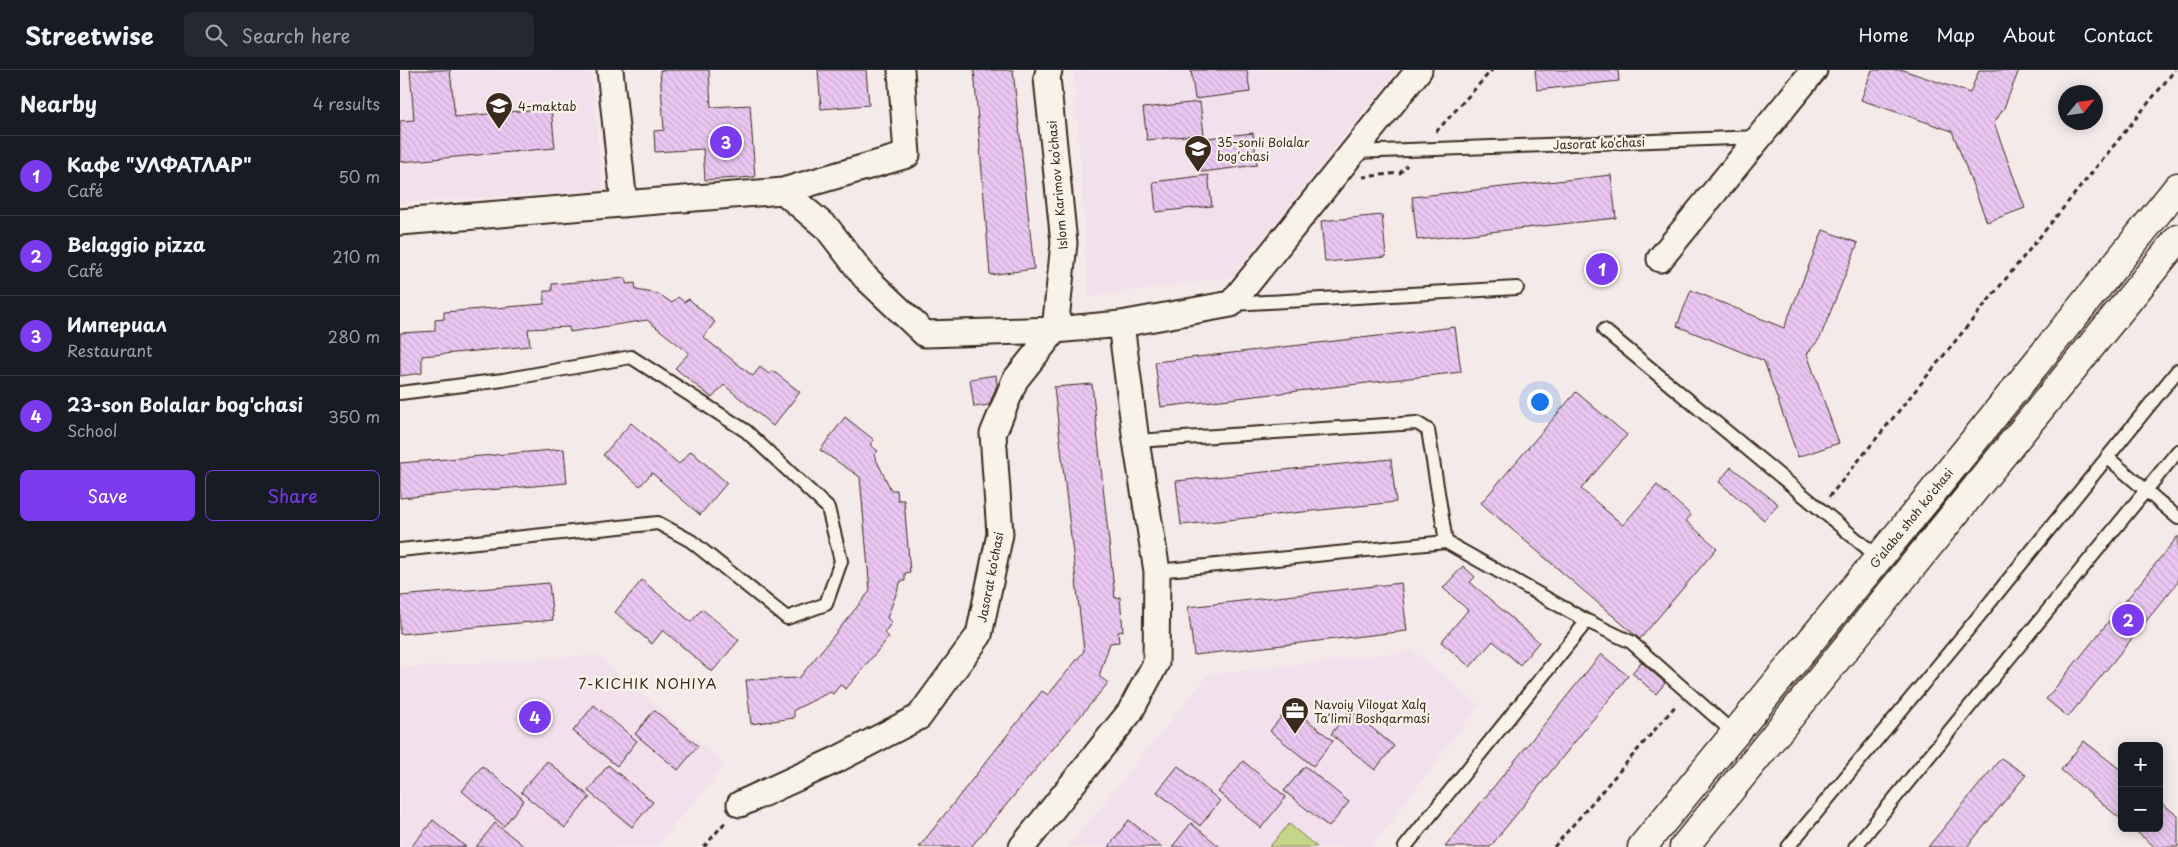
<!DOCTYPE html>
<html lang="en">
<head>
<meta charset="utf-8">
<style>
  body { margin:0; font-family:"Playpen Sans",sans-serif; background:#242831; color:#f1f3f6 }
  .controls { position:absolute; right:15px; bottom:15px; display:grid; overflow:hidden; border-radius:8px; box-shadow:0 2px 12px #0003 }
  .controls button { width:45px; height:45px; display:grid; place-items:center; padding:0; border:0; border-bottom:1px solid #363941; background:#171b24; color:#f1f3f6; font:25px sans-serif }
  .compass { position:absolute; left:1658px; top:15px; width:45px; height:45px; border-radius:50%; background:#171b24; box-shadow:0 2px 12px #0003; rotate:61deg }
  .you { position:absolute; left:1139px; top:331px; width:18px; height:18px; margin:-12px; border:4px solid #fff; border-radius:50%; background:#1a73e8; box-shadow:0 0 0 8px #1a73e833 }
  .badge { display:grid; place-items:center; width:32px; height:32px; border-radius:50%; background:#7c3aed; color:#fff; font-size:16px; font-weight:700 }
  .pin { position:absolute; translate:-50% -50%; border:2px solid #fff; box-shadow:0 1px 5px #0006 }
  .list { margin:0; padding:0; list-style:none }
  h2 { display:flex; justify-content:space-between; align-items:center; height:65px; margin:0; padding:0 20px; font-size:21px }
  h2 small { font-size:16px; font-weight:400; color:#9ea1a6 }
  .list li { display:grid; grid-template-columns:32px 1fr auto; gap:15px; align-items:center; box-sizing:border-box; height:80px; padding:0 20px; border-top:1px solid #363941 }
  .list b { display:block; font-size:19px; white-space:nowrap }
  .list p { margin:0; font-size:16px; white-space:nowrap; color:#9ea1a6 }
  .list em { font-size:16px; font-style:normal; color:#9ea1a6 }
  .actions { display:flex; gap:10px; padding:15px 20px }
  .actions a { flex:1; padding:11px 0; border:1px solid #7c3aed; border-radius:8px; text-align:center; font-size:18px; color:#7c3aed }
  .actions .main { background:#7c3aed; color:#fff }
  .icon { flex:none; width:28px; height:28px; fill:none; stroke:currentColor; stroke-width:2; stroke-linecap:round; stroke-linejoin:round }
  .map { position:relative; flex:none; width:1778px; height:777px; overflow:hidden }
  header { display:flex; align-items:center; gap:30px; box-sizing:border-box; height:70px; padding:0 25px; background:#171b24; border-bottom:1px solid #363941 }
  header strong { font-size:24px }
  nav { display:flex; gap:28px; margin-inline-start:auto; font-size:18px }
  .search { width:350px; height:45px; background:#242831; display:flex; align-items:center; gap:12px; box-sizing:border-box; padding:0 18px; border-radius:8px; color:#9ea1a6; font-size:19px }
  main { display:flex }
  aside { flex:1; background:#171b24 }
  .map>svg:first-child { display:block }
</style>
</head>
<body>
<header>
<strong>Streetwise</strong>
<div class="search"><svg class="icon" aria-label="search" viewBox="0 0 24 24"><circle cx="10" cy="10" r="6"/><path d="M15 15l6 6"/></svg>Search here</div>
<nav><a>Home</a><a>Map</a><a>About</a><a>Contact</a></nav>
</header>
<main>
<aside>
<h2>Nearby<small>4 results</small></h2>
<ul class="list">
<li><span class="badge">1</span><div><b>Кафе &quot;УЛФАТЛАР&quot;</b><p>Café</p></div><em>50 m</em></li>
<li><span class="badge">2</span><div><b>Belaggio pizza</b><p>Café</p></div><em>210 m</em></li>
<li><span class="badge">3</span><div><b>Империал</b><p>Restaurant</p></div><em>280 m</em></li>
<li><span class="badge">4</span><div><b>23-son Bolalar bog'chasi</b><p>School</p></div><em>350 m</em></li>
</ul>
<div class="actions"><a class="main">Save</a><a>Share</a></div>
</aside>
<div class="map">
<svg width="1778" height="777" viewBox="0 0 1778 777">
  <defs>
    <pattern id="building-back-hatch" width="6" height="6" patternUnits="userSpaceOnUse" patternTransform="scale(1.25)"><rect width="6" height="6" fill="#ebc7f2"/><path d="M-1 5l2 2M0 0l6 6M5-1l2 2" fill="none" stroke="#caabcf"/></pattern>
  </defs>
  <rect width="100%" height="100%" fill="#f5eaea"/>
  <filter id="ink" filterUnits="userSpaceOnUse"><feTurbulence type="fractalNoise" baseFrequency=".02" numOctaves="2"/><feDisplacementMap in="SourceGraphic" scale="10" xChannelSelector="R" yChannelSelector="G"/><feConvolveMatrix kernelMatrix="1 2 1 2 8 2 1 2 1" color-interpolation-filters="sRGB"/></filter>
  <g filter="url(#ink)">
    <path fill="#f2e0ec" d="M0 0H191L203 120 0 133Z
      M674 0H997L832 207 689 227Z
      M1013 581 1079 635 972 777H668L809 604Z
      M198 585 325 695 256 777H0V598Z"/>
    <path fill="#c5d589" stroke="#808054" d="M889 754 917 777H869Z"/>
    <path fill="url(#building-back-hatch)" stroke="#3b2a1e" d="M10 0H50L55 47 151 38 155 78 0 92V51L14 50Z
      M260 0H309L311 37 350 35 355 107 305 110 303 79 255 82 254 61 264 60Z
      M418 0H466L469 35 421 39Z
      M574 0H613L634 199 590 205Z
      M791 0H847L850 22 795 29Z
      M1135 0H1218L1219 11 1137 20Z
      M1472 0H1503L1570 23 1579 0H1619L1604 38 1594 53 1625 138 1587 152 1552 61 1461 30Z
      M800 32 804 64 747 70 743 38Z
      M853 63 857 95 802 102 798 69Z
      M808 105 812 136 756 142 753 112Z
      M1211 105 1216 148 1017 170 1012 127Z
      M982 145 986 187 925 192 921 151Z
      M1423 160 1458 173 1420 268 1407 284 1439 373 1398 387 1364 291 1277 256 1291 220 1384 258Z
      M226 208V214L235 213 236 220 259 224 272 233 278 227 284 232 289 229 315 252 303 267 353 306 360 297 369 304 373 301 400 322 373 356 324 315 312 328 275 298 289 283 247 250 170 262 169 257 128 259 130 276 22 286V303L0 306V263L35 261V250L44 249V242L144 234V221H152V214Z
      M1055 257 1061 302 761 337 755 292Z
      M596 305 597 315 589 335 574 337 570 309Z
      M692 314 715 528 720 527 723 561 718 562 719 572 710 573 699 606 708 613 571 777H519L642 621 648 625 684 581 654 317Z
      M1176 322 1227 365 1181 419 1223 455 1257 415 1291 445 1286 451 1317 478 1240 569 1081 433Z
      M445 347 474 370 470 375 478 381 474 385 491 420H497L498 430H504L510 502 505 503V511H501L487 548 492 552 484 563 489 567 446 619 440 615 433 624 430 622 394 640V648L351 654 346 610 399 608 470 521 460 407 420 380Z
      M231 353 279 394 291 381 327 413 300 445 252 403 240 416 203 385Z
      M164 379 167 413 0 428V393Z
      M991 389 996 432 781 455 776 411Z
      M1331 397 1378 434 1364 450 1319 412Z
      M1778 466V512L1668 647 1646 629Z
      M1063 496 1075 507 1070 512 1139 572 1120 595 1093 571 1070 597 1041 572 1068 540 1043 518Z
      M242 510 291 552 302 539 339 570 312 602 263 560 252 574 215 542Z
      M149 513 153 550 0 564V526Z
      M1001 513 1007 561 794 585 788 537Z
      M1201 584 1228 606 1090 777H1045Z
      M1241 592 1265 613 1256 624 1232 603Z
      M194 635 237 671 217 696 173 661Z
      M890 636 933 671 913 696 870 661Z
      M254 640 298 676 278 700 235 664Z
      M950 640 994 676 975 700 931 664Z
      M1684 671 1722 701V750L1661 700Z
      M1601 688 1626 705 1567 777H1528Z
      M147 691 190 727 165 758 121 722Z
      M843 691 886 727 861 758 818 722Z
      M208 695 253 732 232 757 188 721Z
      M82 696 124 730 104 756 62 721Z
      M778 696 820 731 800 756 757 722Z
      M905 696 949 732 929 757 884 721Z
      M1759 731 1778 746V777H1755L1732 758H1759Z
      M33 750 66 777H11Z
      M729 750 762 777H708Z
      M95 753 125 777H76Z
      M791 753 820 777H772Z"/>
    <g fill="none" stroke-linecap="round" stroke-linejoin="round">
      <defs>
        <path id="lane" d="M953 82 1360 67
          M831 234 1117 218
          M1204 260 1479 488
          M0 323 103 310 231 287 346 361 428 438 441 491 426 534 387 548 291 471 258 453 0 480
          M736 371 1017 353 1028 360 1046 472 1187 551 1231 572 1335 664
          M1707 387 1778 448
          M757 501 1046 472
          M1005 777 1187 551
          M1388 777 1570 557 1778 300
          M1455 777 1778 381"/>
        <path id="street" d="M210 0 224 134
          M383 121 507 85 501 0
          M0 152 383 121 428 159 465 207 525 264 655 260 721 254 831 234 1019 0
          M1260 189 1414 0
          M340 734 436 690 519 647 579 565 600 464 593 364 615 310 655 260 664 173 647 8 649 0
          M622 777 730 642 756 593 757 501 736 371 721 254"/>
        <path id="primary" d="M1242 777 1527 429 1778 117
          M1284 777 1778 169"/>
      </defs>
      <use href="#lane" stroke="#3b2a1e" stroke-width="16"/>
      <use href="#street" stroke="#3b2a1e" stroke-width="29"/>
      <use href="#primary" stroke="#3b2a1e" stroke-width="31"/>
      <path stroke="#3b2a1e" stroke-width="3" stroke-dasharray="5 4" stroke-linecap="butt" d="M1036 62 1092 0
        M963 107 1000 103 1007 95
        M1429 427 1775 0
        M304 777 327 750
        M1154 777 1277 634"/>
      <use href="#lane" stroke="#f7f3e8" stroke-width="12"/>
      <use href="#street" stroke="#f7f3e8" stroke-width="25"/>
      <use href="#primary" stroke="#f7f3e8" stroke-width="28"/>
    </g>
  </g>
  <defs>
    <symbol id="school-pin" viewBox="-11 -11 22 30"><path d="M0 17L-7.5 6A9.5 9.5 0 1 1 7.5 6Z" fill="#3b2a1e" stroke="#f7f3e8"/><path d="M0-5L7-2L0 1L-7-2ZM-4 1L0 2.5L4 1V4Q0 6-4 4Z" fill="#fff"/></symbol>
    <symbol id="office-pin" viewBox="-11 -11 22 30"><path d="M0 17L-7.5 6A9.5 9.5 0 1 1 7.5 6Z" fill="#3b2a1e" stroke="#f7f3e8"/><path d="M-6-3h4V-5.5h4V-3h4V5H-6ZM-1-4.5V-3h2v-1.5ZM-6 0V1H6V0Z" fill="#fff"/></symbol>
  </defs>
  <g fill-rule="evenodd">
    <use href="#school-pin" x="83" y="20" width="32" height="43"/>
    <use href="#school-pin" x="782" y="63" width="32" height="43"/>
    <use href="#office-pin" x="879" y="625" width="32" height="43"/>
  </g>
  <g text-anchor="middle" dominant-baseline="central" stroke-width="4.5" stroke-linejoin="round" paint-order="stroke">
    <g font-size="12" fill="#3b2a1e" stroke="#f7f3e8" text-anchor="start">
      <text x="118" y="36">4-maktab</text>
      <text x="817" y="72">35-sonli Bolalar<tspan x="817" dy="14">bog'chasi</tspan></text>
      <text x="914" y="634">Navoiy Viloyat Xalq<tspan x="914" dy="14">Ta'limi Boshqarmasi</tspan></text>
    </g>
    <g font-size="12" fill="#3b2a1e" stroke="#f7f3e8">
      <text transform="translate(1199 73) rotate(-2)">Jasorat ko‘chasi</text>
      <text transform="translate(657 115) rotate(-95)">Islom Karimov ko‘chasi</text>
      <text transform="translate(1511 448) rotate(-51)">G'alaba shoh ko'chasi</text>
      <text transform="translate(590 507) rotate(-79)">Jasorat ko‘chasi</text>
    </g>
    <g font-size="14" letter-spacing="1" fill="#3b2a1e" stroke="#f7f3e8">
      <text x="248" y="613">7-KICHIK NOHIYA</text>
    </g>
  </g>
</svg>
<div class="controls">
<button>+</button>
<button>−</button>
</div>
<svg class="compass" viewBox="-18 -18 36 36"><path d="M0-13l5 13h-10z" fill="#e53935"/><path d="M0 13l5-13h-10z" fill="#9ea1a6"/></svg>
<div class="you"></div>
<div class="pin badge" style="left:1202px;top:199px">1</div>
<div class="pin badge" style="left:1728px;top:550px">2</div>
<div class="pin badge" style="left:326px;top:72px">3</div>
<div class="pin badge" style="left:135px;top:647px">4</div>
</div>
</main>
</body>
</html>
